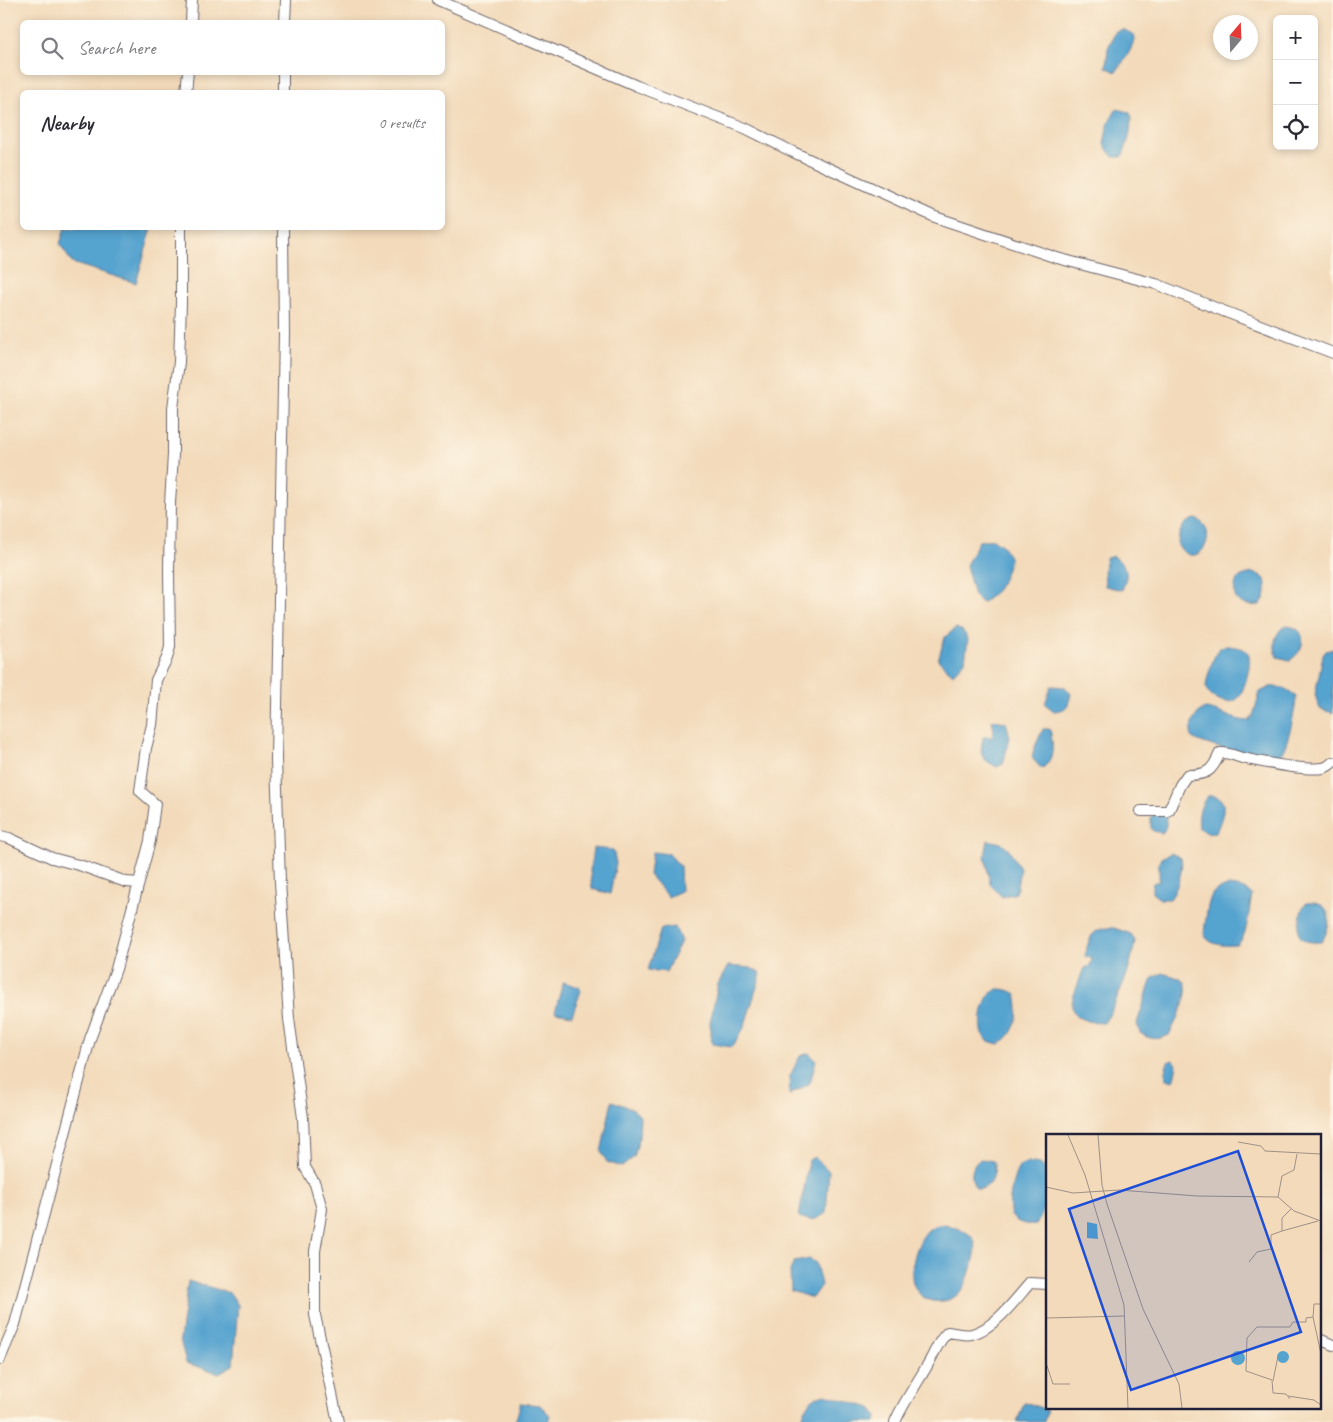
<!DOCTYPE html>
<html lang="en">
<head>
<meta charset="utf-8">
<style>
  body { margin:0; font-family:Caveat,sans-serif; background:#f7f7f7; color:#2b2b33 }
  .controls { position:absolute; right:15px; top:15px; display:grid; overflow:hidden; border-radius:8px; box-shadow:0 2px 8px #0003 }
  .controls button { width:45px; height:45px; display:grid; place-items:center; padding:0; border:0; border-bottom:1px solid #e1e1e2; background:#fff; color:#2b2b33; font:25px sans-serif }
  .compass { position:absolute; left:1213px; top:15px; width:45px; height:45px; border-radius:50%; background:#fff; box-shadow:0 2px 8px #0003; rotate:19deg }
  .list { margin:0; padding:0; list-style:none }
  h2 { display:flex; justify-content:space-between; align-items:center; height:65px; margin:0; padding:0 20px; font-size:21px }
  h2 small { font-size:16px; font-weight:400; color:#7c7c81 }
  .icon { flex:none; width:28px; height:28px; fill:none; stroke:currentColor; stroke-width:2; stroke-linecap:round; stroke-linejoin:round }
  .map { position:relative; flex:none; width:1333px; height:1422px; overflow:hidden }
  .search { position:absolute; background:#fff; box-shadow:0 2px 8px #0003; left:20px; top:20px; width:425px; height:55px; display:flex; align-items:center; gap:12px; box-sizing:border-box; padding:0 18px; border-radius:8px; color:#7c7c81; font-size:19px }
  .panel { position:absolute; background:#fff; box-shadow:0 2px 8px #0003; left:20px; top:90px; width:425px; height:140px; border-radius:8px }
  .map>svg:first-child { display:block }
</style>
</head>
<body>
<div class="map">
<svg width="1333" height="1422" viewBox="0 0 1333 1422">
  <rect width="100%" height="100%" fill="#fcf5e5"/>
  <filter id="ink" filterUnits="userSpaceOnUse"><feTurbulence type="fractalNoise" baseFrequency=".02" numOctaves="2"/><feDisplacementMap in="SourceGraphic" scale="10" xChannelSelector="R" yChannelSelector="G"/><feConvolveMatrix kernelMatrix="1 2 1 2 8 2 1 2 1" color-interpolation-filters="sRGB"/></filter>
  <filter id="wash" filterUnits="userSpaceOnUse"><feTurbulence type="fractalNoise" baseFrequency=".0096" numOctaves="4" result="noise"/><feDisplacementMap in="SourceGraphic" scale="20" xChannelSelector="R" yChannelSelector="G"/><feGaussianBlur stdDeviation="1.12" result="paint"/><feColorMatrix in="noise" values="0 0 0 0 0 0 0 0 0 0 0 0 0 0 0 0 0 1.4 0 .05"/><feComposite in="paint" operator="in"/></filter>
  <g filter="url(#wash)">
    <rect width="100%" height="100%" fill="#f3daba"/>
    <path fill="#55a3cf" stroke="#3c6285" d="M1123 29 1134 35C1136 46 1122 63 1116 72L1106 67 1108 48 1116 31Z
      M1117 109 1129 112 1131 115C1131 132 1129 141 1122 157H1113L1104 145C1106 132 1108 120 1117 109Z
      M65 228H152L136 283 72 263 60 244Z
      M1195 519C1222 527 1200 575 1178 546 1178 534 1182 521 1195 519Z
      M993 539 1003 546 1010 559C1004 579 1000 591 982 603L974 596 966 565 979 541Z
      M1114 556C1128 569 1129 572 1122 590L1105 586 1104 569 1106 558Z
      M1252 573 1260 575 1265 579C1267 589 1267 597 1260 605 1247 606 1232 605 1235 588 1235 584 1236 580 1240 577 1243 575 1248 574 1252 573Z
      M1285 626C1309 626 1306 651 1290 660L1277 657C1273 644 1274 634 1285 626Z
      M956 628 963 631 968 639 965 661 953 674 938 660 945 637Z
      M1229 646C1235 647 1243 647 1247 652 1254 659 1244 693 1237 699 1230 706 1206 699 1206 686 1207 678 1214 651 1221 647 1223 646 1227 646 1229 646Z
      M1333 649V713L1320 709 1315 695 1323 655 1326 651Z
      M1051 686 1065 687 1071 694C1068 706 1068 710 1054 711L1045 704Z
      M1270 687C1281 686 1289 689 1296 697 1296 708 1287 751 1279 756 1267 763 1204 745 1192 738 1189 726 1193 717 1203 709 1219 709 1232 721 1249 721L1253 716 1260 692Z
      M992 720 1006 722 1010 737 1003 764 997 767C979 757 980 757 983 737H992L994 730Z
      M1043 729H1049C1052 733 1051 736 1052 740 1053 753 1052 760 1042 769L1032 758 1034 749Z
      M1208 796C1232 794 1222 819 1216 832 1208 833 1205 833 1199 828 1197 817 1200 804 1208 796Z
      M1162 813 1166 817C1166 824 1167 828 1162 833L1153 831 1151 828V818L1153 814Z
      M988 840 1001 843 1010 851 1020 869 1016 893 1002 897 990 884 985 856Z
      M593 848 613 850 616 863 610 894 592 889 590 871Z
      M652 852 669 854 680 866 681 891 668 897 649 875Z
      M1171 853 1181 858C1184 867 1177 891 1170 899H1160L1152 893V887L1153 883 1159 881C1160 872 1157 866 1161 858Z
      M1228 886C1237 887 1247 888 1252 895 1249 908 1248 937 1237 945 1226 946 1209 946 1204 934 1205 925 1207 901 1213 893 1217 889 1223 887 1228 886Z
      M1306 903C1333 901 1333 921 1322 942 1301 943 1296 939 1300 919 1301 913 1302 907 1306 903Z
      M675 927 681 941 666 972 648 970 661 929Z
      M1106 928H1114L1131 934 1135 940 1134 947 1128 972 1111 1012 1104 1023C1094 1023 1071 1020 1072 1005 1072 997 1080 980 1083 970L1085 967H1089L1092 960 1091 958 1086 957 1085 955C1089 940 1090 931 1106 928Z
      M728 966 751 968 761 974 744 1028 732 1047 712 1044 710 1022 718 984Z
      M1163 973 1179 978 1185 982C1191 995 1175 1023 1169 1035 1158 1040 1150 1040 1140 1033L1137 1024 1138 1020 1151 981 1154 977Z
      M563 982 579 987 581 991 572 1015 555 1012Z
      M997 989C1005 989 1010 990 1016 994 1021 1011 1016 1036 999 1044 995 1043 990 1042 987 1040 977 1032 982 1003 990 994 991 993 996 990 997 989Z
      M809 1053 816 1060 810 1083 789 1095 790 1076 800 1056Z
      M1173 1060 1177 1064 1174 1079 1172 1081 1166 1078 1165 1071 1168 1062Z
      M612 1101 633 1109 640 1116 639 1138 634 1157 622 1167 607 1162 601 1152Z
      M814 1157 829 1171 826 1213C815 1221 812 1221 799 1217L809 1160Z
      M981 1159 993 1161C997 1171 992 1187 980 1189L976 1188C969 1179 971 1164 981 1159Z
      M1028 1162 1040 1164 1047 1170C1047 1187 1048 1210 1036 1224 1028 1225 1016 1224 1011 1215 1007 1206 1013 1171 1021 1165 1023 1164 1026 1163 1028 1162Z
      M945 1224C971 1232 982 1237 972 1266 969 1273 967 1284 962 1290 944 1312 910 1301 912 1272 912 1260 920 1234 931 1228 935 1225 940 1225 945 1224Z
      M810 1259 816 1263 821 1285 812 1298 791 1291 790 1271 794 1262Z
      M188 1281 230 1293 238 1305 233 1365 219 1373 186 1363 180 1339Z
      M825 1394 871 1408 877 1417 876 1422H801C806 1406 808 1398 825 1394Z
      M521 1403 540 1405 550 1415 548 1422H515Z
      M1024 1403 1031 1404 1046 1410 1047 1412 1044 1422H1017Z"/>
  </g>
  <g filter="url(#ink)">
    <g fill="none" stroke-linecap="round" stroke-linejoin="round">
      <defs>
        <path id="minor" d="M438 0 637 86 745 128 793 152 935 217 1057 258 1156 284 1218 309 1333 353
          M191 22 192 0
          M285 22 286 0
          M186 92 188 72
          M283 92V72
          M283 228 284 333 276 759 280 882 289 1019 303 1118 305 1167 315 1184 322 1209 315 1251V1315L338 1422
          M1141 811H1167L1169 810 1180 785 1187 775C1208 775 1212 771 1220 753 1229 752 1234 756 1242 758 1263 762 1303 771 1323 768 1327 767 1330 765 1333 762
          M0 836 9 838 52 858 82 866 126 882 139 883
          M1319 1339 1333 1345
          M0 1359 15 1324 90 1039 116 969 150 841 155 804 140 791 146 748 152 725 156 680 167 658 170 647 169 572 170 503 173 455V408L179 362 181 303V228
          M895 1422C904 1401 917 1384 928 1364 935 1353 938 1340 948 1332 956 1333 965 1336 972 1334 995 1328 1015 1300 1030 1283L1047 1284"/>
      </defs>
      <use href="#minor" stroke="#6b6267" stroke-width="12"/>
      <use href="#minor" stroke="#fff" stroke-width="10"/>
    </g>
  </g>
  <g transform="translate(1046 1134)">
    <rect width="275" height="275" fill="#f3daba"/>
    <path d="M41 88 51 90 52 105 41 104ZM231 223a6 6 0 1 1 12 0a6 6 0 1 1-12 0ZM185 224a7 7 0 1 1 14 0a7 7 0 1 1-14 0Z" fill="#55a3cf"/>
    <path fill="none" stroke="#9f9087" stroke-width="1" d="M22 1 39 41 78 171 82 274M52 1 56 51 61 70 97 175 133 250 136 274M192 8 215 12 219 17 275 20M0 53 27 59 73 56 151 62 232 63 248 77 275 87M232 63 236 42 248 36 251 20M236 97 272 87M203 128 211 118 225 115V101L236 97V84L245 75M267 183 275 220M0 184 79 182M0 229 7 250H24M227 247 232 222M242 262 268 266 275 271M244 265 240 260 227 259 226 246 200 237 201 204 211 193H244L247 188H260V184L267 183 268 170H275"/>
    <path fill="#1d4ed8" fill-opacity="0.15" stroke="#1d4ed8" stroke-width="2.5" d="M192 17 255 198 85 256 23 75Z"/>
    <rect width="275" height="275" fill="none" stroke="#22223b" stroke-width="2.5"/>
  </g>
</svg>
<div class="controls">
<button>+</button>
<button>−</button>
<button><svg class="icon" aria-label="locate" viewBox="0 0 24 24"><circle cx="12" cy="12" r="6"/><path d="M12 2v4M12 18v4M2 12h4M18 12h4"/></svg></button>
</div>
<svg class="compass" viewBox="-18 -18 36 36"><path d="M0-13l5 13h-10z" fill="#e53935"/><path d="M0 13l5-13h-10z" fill="#7c7c81"/></svg>
<div class="search"><svg class="icon" aria-label="search" viewBox="0 0 24 24"><circle cx="10" cy="10" r="6"/><path d="M15 15l6 6"/></svg>Search here</div>
<section class="panel">
<h2>Nearby<small>0 results</small></h2>
<ul class="list">
</ul>
</section>
</div>
</body>
</html>
